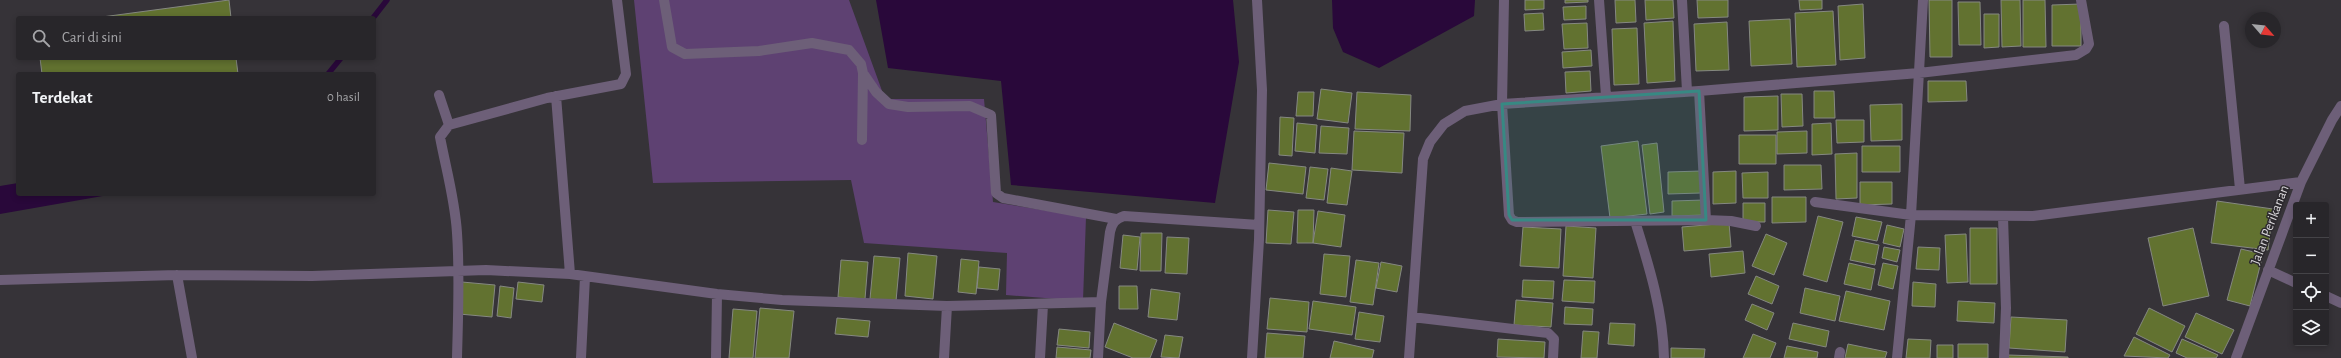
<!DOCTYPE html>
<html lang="id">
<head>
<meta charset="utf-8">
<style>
  body { margin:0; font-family:"Alegreya Sans",sans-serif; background:#302e32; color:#f1f3f6 }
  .controls { position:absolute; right:12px; bottom:12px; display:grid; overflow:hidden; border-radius:4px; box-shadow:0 2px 6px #0003 }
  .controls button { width:36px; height:36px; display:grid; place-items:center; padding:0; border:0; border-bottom:1px solid #444347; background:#28262a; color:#f1f3f6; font:20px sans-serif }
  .compass { position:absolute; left:2245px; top:12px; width:36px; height:36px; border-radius:50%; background:#28262a; box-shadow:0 2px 6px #0003; rotate:118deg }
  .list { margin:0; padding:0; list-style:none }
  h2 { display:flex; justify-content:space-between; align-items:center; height:52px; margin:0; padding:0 16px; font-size:17px }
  h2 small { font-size:13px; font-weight:400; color:#a5a5a8 }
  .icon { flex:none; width:22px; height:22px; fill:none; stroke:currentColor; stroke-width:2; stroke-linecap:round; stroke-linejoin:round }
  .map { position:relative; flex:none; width:2341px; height:358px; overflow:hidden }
  .search { position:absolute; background:#28262a; box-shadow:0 2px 6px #0003; left:16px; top:16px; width:360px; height:44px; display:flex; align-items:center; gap:10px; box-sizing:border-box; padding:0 14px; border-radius:4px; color:#a5a5a8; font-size:15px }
  .panel { position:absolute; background:#28262a; box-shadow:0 2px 6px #0003; left:16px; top:72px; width:360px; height:124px; border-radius:4px }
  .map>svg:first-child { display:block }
</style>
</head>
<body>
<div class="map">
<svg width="2341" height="358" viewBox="0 0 2341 358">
  <rect width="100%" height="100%" fill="#363338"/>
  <path fill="#5e4172" d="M634 0H849L885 99H984L993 202 1086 217 1083 301 1006 295 1007 253 864 243 851 180 653 183Z"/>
  <path fill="#29083a" d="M876 0H1233L1239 62 1215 203 1011 185 1001 81 888 68Z
    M1332 0H1475L1474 16 1379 68 1343 52 1333 28Z
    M18 183V194H114L0 214V186Z"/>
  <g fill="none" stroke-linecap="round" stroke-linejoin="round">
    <path stroke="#29083a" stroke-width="5.5" d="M373 18 387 0
      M328 74 341 58"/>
  </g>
  <path fill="#627230" stroke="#858881" d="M229 0 231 18H98L102 17Z
    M1525 0H1544V9L1525 10Z
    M1565 0H1588V2L1565 3Z
    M1615 0H1635L1636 22 1616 23Z
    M1645 0H1673L1674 18 1646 20Z
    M1697 0H1728V17L1698 18Z
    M1799 0H1822V9L1800 10Z
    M1929 0H1952V57H1930Z
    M2001 0H2020L2021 46 2002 47Z
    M2023 0H2045L2046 47H2023Z
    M1958 2H1980L1981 45H1959Z
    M1863 4 1865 58 1840 60 1838 6Z
    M2081 4V46H2052V5Z
    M1586 6V19L1564 20 1563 7Z
    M1833 11 1836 65 1797 67 1795 13Z
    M1543 13 1544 30 1525 31 1524 14Z
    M1984 14H1999V47L1984 48Z
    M1790 19 1792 64 1751 66 1749 21Z
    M1673 21 1675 81 1647 83 1644 23Z
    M1727 22 1729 70 1696 71 1694 24Z
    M1587 23 1588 48 1564 49 1562 24Z
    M1637 28 1639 84 1614 85 1612 29Z
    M1591 50 1592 66 1563 68 1562 52Z
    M40 58H236L238 74H42Z
    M1590 71 1591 91 1566 93 1565 72Z
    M1928 81H1966L1967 101 1928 102Z
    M1321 89 1352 93 1348 123 1317 119Z
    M1814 91H1834L1835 118H1814Z
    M1298 92H1314L1313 116H1296Z
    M1357 92 1411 95 1410 131 1355 129Z
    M1781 94H1802L1803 126 1782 127Z
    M1778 96V130L1744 131V97Z
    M1902 104V140L1871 141 1870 105Z
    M1280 117 1294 118 1292 156 1279 155Z
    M1836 120H1864V142L1837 143Z
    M1297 123 1317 125 1315 153 1295 151Z
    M1831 123 1832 154 1812 155V124Z
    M1321 126 1349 128 1347 154 1319 153Z
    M1354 131 1404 133 1402 173 1352 170Z
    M1807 131V153L1777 154V132Z
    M1739 135H1776V164H1739Z
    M1638 141 1647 214 1610 218 1601 146Z
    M1657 143 1664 212 1650 214 1642 145Z
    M1862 146H1900V172H1862Z
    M1857 153V198L1836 199 1835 154Z
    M1269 163 1306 167 1303 194 1266 190Z
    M1784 165H1821L1822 189 1784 190Z
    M1310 167 1328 169 1324 200 1306 198Z
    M1331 168 1352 171 1347 205 1327 203Z
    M1701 171V193L1668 194V172Z
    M1736 171V203L1713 204V172Z
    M1768 172V198H1743L1742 173Z
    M1860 182H1892V204L1860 205Z
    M1772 197H1806V222L1772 223Z
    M1704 200V215L1672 216V201Z
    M2217 201 2273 209 2268 250 2211 243Z
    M1743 203H1765V222H1743Z
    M1268 210 1294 212 1291 244 1266 243Z
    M1298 210H1314L1313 243H1297Z
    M1318 211 1345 215 1341 247 1313 243Z
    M1818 216 1843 222 1827 282 1803 275Z
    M1856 217 1882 222 1877 241 1852 236Z
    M1729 223 1731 247 1684 251 1682 227Z
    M1887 225 1904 229 1900 247 1883 243Z
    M1566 226 1596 228 1593 278 1563 276Z
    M1523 227 1561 229 1559 268 1520 266Z
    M1970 228H1997V284H1970Z
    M2193 228 2209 296 2163 306 2148 238Z
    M1141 233H1162L1161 271H1140Z
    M1766 234 1787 243 1774 275 1752 266Z
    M1966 234 1968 282 1947 283 1945 235Z
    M1123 235 1140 237 1137 270 1120 268Z
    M1167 237 1189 238 1187 274 1165 273Z
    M1855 240 1879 245 1875 265 1850 260Z
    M1884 247 1900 250 1897 262 1882 258Z
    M1918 247 1940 248 1939 270 1916 269Z
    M2241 249 2263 254 2250 306 2227 300Z
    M1743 251 1745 273 1711 277 1709 254Z
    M908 253 937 256 933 299 905 296Z
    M1324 254 1350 256 1346 297 1320 294Z
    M874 256 900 258 896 301 870 299Z
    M961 259 979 261 976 294 958 292Z
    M841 260 868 262 865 299 838 297Z
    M1356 260 1379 263 1373 305 1350 302Z
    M1381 262 1402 266 1397 292 1376 288Z
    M1849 263 1875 269 1871 290 1844 284Z
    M1883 263 1898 266 1893 289 1878 285Z
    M979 267 1000 269 998 290 977 288Z
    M1756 276 1779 286 1772 304 1748 294Z
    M1523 280 1554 281 1553 299 1522 297Z
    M1564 280 1595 281 1594 303 1562 301Z
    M462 282 495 285 492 317 459 314Z
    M518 282 544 285 542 302 516 299Z
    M1913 282 1936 284 1935 307 1912 306Z
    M500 286 514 288 511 318 497 316Z
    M1119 286H1137L1138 309H1119Z
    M1805 288 1840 296 1835 321 1800 313Z
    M1151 289 1180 293 1177 320 1148 317Z
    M1846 291 1890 301 1884 330 1839 321Z
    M1270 298 1309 302 1307 332 1267 329Z
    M1516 300 1553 303 1551 327 1514 325Z
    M1313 301 1356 307 1352 335 1309 329Z
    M1958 301 1995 303 1994 323 1957 321Z
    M1752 304 1774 313 1767 330 1745 320Z
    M1565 307 1593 309 1592 325 1564 324Z
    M760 308 794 311 789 358H755Z
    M2149 308 2185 326 2172 352 2136 334Z
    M733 309 757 311 753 358H729Z
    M1359 312 1384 316 1380 342 1355 339Z
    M2196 313 2234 330 2222 354 2185 337Z
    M2011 317 2067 320 2065 352 2009 348Z
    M837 318 870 321 868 337 835 334Z
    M1114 323 1157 340 1150 358H1133L1105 347Z
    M1610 323 1635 324 1634 346 1608 344Z
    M1793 323 1829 331 1826 347 1789 339Z
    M1059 329 1090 332 1089 348 1057 345Z
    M1583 331 1599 332 1597 358H1581Z
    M1267 333 1305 336 1303 358H1265Z
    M1753 334 1776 343 1770 358H1743Z
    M1165 335 1183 337 1179 358 1161 357Z
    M2134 337 2170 355 2168 358 2124 356Z
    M1498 339 1545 342 1544 358 1497 357Z
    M1908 339 1931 340 1930 358H1906Z
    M2182 339 2218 355 2216 358H2187L2176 353Z
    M1334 341 1374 350 1372 358H1330Z
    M1848 344 1887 352 1885 358H1845Z
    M1958 344H1988V358H1958Z
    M1937 345H1953V358H1937Z
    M1787 346 1818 352 1817 358H1784Z
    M1057 347 1091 350 1090 358H1056Z
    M1671 348 1705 349 1704 358H1671Z
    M2008 355 2068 357V358H2008Z"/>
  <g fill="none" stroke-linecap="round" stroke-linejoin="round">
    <path stroke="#6d5f78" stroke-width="10" d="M664 0 672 47 685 54 759 51 812 43 849 50 861 64 863 73 876 92 889 104 908 107 970 106 991 115 996 193 1003 198 1116 219
      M1504 0 1502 104 1509 215 1512 220 1517 222 1706 220 1731 221 1756 226
      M1599 0 1606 96
      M1682 0 1687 91
      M2224 26 2240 189
      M1699 91 1706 220
      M439 95 449 125 440 137C446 169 455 200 457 233 460 275 458 316 457 358
      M556 96 570 274
      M449 125 547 98 621 84 626 74 617 0
      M862 140 863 73
      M1815 202 1911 215 2033 216 2301 182
      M2003 217 2006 308 2004 358
      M1635 221C1649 266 1663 310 1664 358
      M2268 270 2296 283
      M177 275 192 358
      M0 280 177 275 312 276 486 270 570 274 717 294 782 300 947 306 1101 302
      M2326 296 2341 303
      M1412 317 1548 333 1554 339 1553 358
      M581 358 585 277
      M716 358 717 294
      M944 358 947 306
      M1040 358 1043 305
      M1098 358 1101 302 1110 232C1112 223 1115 219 1124 216L1259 225
      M1252 358 1259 240 1262 90 1257 0
      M1409 358 1423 159 1430 142 1444 124 1465 111 1502 104 1699 91 1919 73 2076 55 2086 49 2089 44 2081 0
      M1839 358 1840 352
      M1897 358 1911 215 1923 0
      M2236 358 2301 182 2332 120 2341 106"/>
  </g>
  <path fill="#378983" fill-opacity="0.2" stroke="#378983" stroke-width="3" stroke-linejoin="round" d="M1699 91 1706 220H1512L1509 215 1502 104Z"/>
  <g text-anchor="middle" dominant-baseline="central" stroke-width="3" stroke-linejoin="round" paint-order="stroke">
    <g font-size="14" fill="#d8d6d9" stroke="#2c292e">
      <text transform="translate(2270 225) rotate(-69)">Jalan Perikanan</text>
    </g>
  </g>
</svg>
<div class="controls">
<button>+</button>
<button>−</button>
<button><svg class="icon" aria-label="locate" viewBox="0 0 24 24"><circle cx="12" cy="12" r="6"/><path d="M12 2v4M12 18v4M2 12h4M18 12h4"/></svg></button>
<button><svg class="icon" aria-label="layers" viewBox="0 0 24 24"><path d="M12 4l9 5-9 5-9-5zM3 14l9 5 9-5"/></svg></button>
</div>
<svg class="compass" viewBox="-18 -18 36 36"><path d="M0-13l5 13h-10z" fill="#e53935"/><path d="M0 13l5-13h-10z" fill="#a5a5a8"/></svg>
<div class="search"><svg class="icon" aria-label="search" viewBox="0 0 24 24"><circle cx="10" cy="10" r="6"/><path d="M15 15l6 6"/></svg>Cari di sini</div>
<section class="panel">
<h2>Terdekat<small>0 hasil</small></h2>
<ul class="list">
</ul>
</section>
</div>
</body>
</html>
